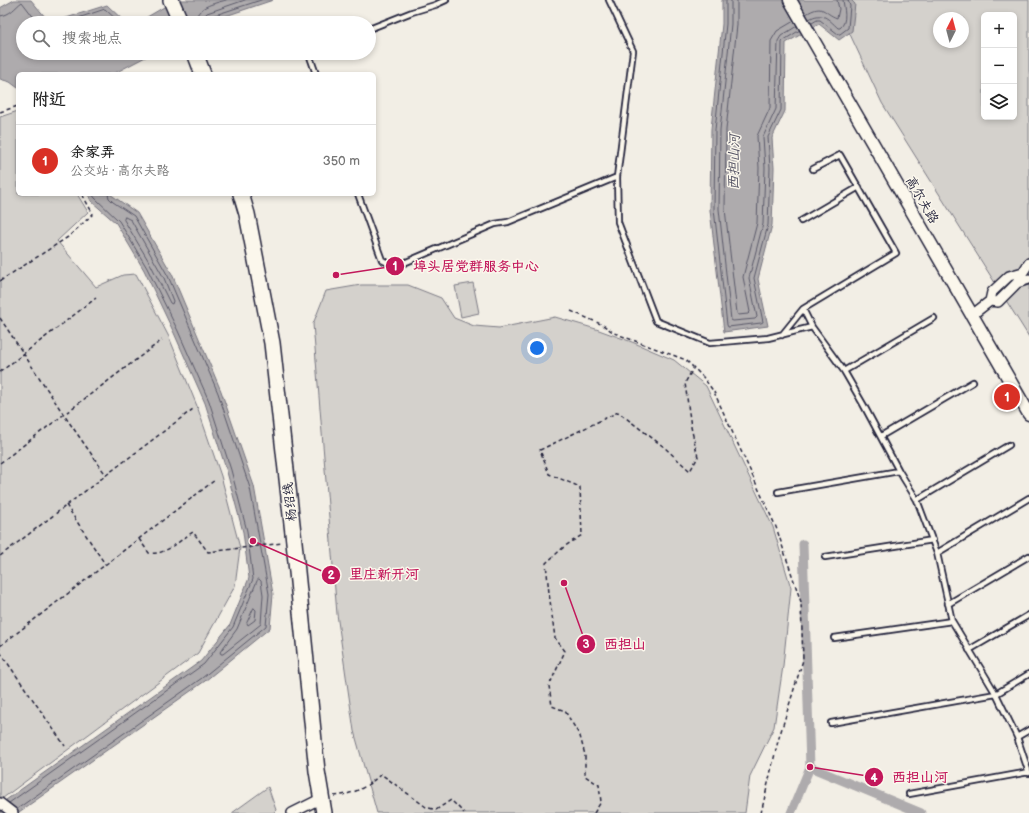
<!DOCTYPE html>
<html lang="zh">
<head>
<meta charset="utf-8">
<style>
  body { margin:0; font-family:"Balsamiq Sans","LXGW WenKai TC",sans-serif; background:#f2f2f2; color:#222 }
  .controls { position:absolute; right:12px; top:12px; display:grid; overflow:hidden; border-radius:6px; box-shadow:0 2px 6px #0003 }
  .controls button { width:36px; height:36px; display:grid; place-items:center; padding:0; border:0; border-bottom:1px solid #e0e0e0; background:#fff; color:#222; font:20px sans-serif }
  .compass { position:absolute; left:933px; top:12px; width:36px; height:36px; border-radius:50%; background:#fff; box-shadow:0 2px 6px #0003; rotate:6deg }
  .you { position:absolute; left:537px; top:348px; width:14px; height:14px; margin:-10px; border:3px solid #fff; border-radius:50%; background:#1a73e8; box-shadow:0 0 0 6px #1a73e833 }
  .badge { display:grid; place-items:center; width:26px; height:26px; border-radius:50%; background:#d93025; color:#fff; font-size:13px; font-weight:700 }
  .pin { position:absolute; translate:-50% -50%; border:2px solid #fff; box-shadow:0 1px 4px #0006 }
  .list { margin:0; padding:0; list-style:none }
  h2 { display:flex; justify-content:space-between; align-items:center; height:52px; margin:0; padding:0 16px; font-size:17px }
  h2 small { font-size:13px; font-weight:400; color:#767676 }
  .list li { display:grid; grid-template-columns:26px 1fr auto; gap:12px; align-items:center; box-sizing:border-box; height:72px; padding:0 16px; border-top:1px solid #e0e0e0 }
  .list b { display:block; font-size:15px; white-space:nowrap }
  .list p { margin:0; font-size:13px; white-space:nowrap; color:#767676 }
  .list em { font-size:13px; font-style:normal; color:#767676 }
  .icon { flex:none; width:22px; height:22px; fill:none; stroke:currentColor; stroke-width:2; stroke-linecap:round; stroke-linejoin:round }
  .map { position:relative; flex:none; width:1029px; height:813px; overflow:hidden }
  .search { position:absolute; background:#fff; box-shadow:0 2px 6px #0003; left:16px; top:16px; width:360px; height:44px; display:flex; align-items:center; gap:10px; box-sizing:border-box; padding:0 14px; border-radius:22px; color:#767676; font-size:15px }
  .panel { position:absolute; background:#fff; box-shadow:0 2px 6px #0003; left:16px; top:72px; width:360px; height:124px; border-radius:6px }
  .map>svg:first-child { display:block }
</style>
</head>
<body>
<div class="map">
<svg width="1029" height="813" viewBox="0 0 1029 813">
  <rect width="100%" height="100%" fill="#f2eee5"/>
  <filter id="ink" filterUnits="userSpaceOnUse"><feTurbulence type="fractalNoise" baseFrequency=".025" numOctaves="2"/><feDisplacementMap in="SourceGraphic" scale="8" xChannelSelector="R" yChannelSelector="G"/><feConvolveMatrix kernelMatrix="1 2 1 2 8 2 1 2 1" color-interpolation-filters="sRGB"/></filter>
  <g filter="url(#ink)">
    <path fill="#d4d1cc" stroke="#7b7a84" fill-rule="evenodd" d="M834 0H1029V337L882 103ZM984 15H1014V117H984ZM939 18H963V42H939Z
      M18 111V194H77L88 212 57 241 96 287 123 275 136 274 169 337 197 406 221 476 240 548 235 586 198 653 3 798 0 796V117Z
      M473 283 479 313 461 317 455 286Z
      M361 285H408L441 298 454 318 474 326 499 328 555 317 596 329 632 342 674 360 706 386 773 527 791 588 783 666 774 727 750 776 745 813H377L354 731 337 614 313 324 326 291Z
      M268 787 276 810 273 813H232Z"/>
    <path fill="#aeabad" stroke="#76747f" d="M14 0H31L46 18 60 20 107 5 126 23H23V53H153L113 74H18V88L10 82 0 79V8Z
      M176 0H273L205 23H137Z
      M722 0H851L855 4 852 31 839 40 819 24 786 43 785 111 772 138 774 168 772 225 758 279 768 326 724 332 710 210 711 129 722 24Z
      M88 194H110L137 213 172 274 221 391 254 486 273 594 270 628 205 681 19 812 17 813H0V806L6 800 201 661 230 625 249 578 243 532 227 472 205 403 174 333 144 270 116 223 91 201Z"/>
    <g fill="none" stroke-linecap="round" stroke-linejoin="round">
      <path stroke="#5a5969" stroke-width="1" d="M726 0V24L715 130 714 209 727 325 728 327 761 323 763 322 754 278 768 225 770 168 768 137 781 110 782 42 784 40 800 30
        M731 0V24L720 130 719 209 731 320 733 321 755 319 757 317 749 278 763 224 765 168 763 137 776 109 778 41 781 36 797 26
        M737 0V25L726 130 725 209 737 313 738 315 748 314 750 312 743 277 757 223 759 168 757 136 770 108 771 41 777 31 794 21
        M806 14C824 3 823 13 837 18L839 9 837 0
        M0 16C11 15 15 7 22 2L38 23
        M809 19C823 11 828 19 838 28H840C848 22 844 8 843 0
        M63 23 105 9 120 23
        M195 23C196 6 213 4 226 0
        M201 23 203 17 207 13 245 0
        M206 23 207 20 209 17 261 0
        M812 23 817 20H820L838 34H840L848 28 850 6 848 0
        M125 217 131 220 164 278 173 301 172 304 170 303 151 265 124 220Z
        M259 579 261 581 263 595 261 624 223 654H221L220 652 237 629 257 581Z
        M254 608 256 610 255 620 248 625 247 623Z
        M9 803 204 664 233 627 253 579 247 531 231 470 209 401 178 331 147 268 119 221 95 198 92 194
        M17 809 202 678 266 626 269 594 250 488 218 393 168 276 134 216 113 202 109 198 108 194"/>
      <path stroke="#aeabad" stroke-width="9" d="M810 767 921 813
        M791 813 810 767 803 544"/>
      <defs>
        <path id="service" d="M609 0 633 51 617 177 618 222 656 321 710 343 768 338 812 327
          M369 29 412 12 435 5 446 0
          M311 53 309 54 316 74
          M358 194 382 260 392 265 404 263 495 224 508 222 617 177
          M801 221 859 187
          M803 309 812 327 844 371 863 404 899 471 917 500 937 553 952 621 996 694 1017 737 1029 773
          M782 335 803 309 896 253 840 155 813 169
          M844 371 934 318
          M881 436 973 382
          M778 492 899 471
          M917 500 1009 445
          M937 553 1029 498
          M825 557 933 540
          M948 604 1029 556
          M834 638 952 621
          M969 650 1029 615
          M831 723 996 694 1029 674
          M1017 737 1029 730
          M909 794 1029 772"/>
        <path id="minor" d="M990 301 992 292 1009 276 1023 272 1029 263
          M972 315 990 301 998 302 1017 283 1029 279
          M0 803 13 813
          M292 813 322 798"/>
        <path id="tertiary" d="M790 0 1029 414"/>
        <path id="primary" d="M171 0 181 23
          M195 53 203 74
          M241 194 247 214 272 343 294 542 317 771 324 813"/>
      </defs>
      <use href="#service" stroke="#22223b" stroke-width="8"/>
      <use href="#minor" stroke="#22223b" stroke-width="12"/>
      <use href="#tertiary" stroke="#22223b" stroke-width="15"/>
      <use href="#primary" stroke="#22223b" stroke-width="18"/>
      <path stroke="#22223b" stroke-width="1.5" stroke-dasharray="4 3" stroke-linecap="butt" d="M0 112 18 106
        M0 281 68 237 93 214 82 194
        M571 311 603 325 614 333 686 360 703 377 714 392 776 527 801 602 803 660 778 741 761 813
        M0 318 64 415 106 475
        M0 372 96 298
        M0 463 162 340
        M66 505 105 564
        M139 539 149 553C165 556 180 540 193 532L208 552 283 543
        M0 556 193 409
        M0 646 215 480
        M0 652 65 746
        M334 796C354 794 366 788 381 774L426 807 436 810 451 800 464 813
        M594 813 601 802 599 785 585 776V755L580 736 565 711 552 706 549 686 565 651 555 638 549 593 546 563 565 546 582 535 580 487 549 474 540 450 618 412 664 447 690 471 698 457 691 427 685 383 694 367"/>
      <use href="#service" stroke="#fbf7ec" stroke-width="4.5"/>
      <use href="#minor" stroke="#fbf7ec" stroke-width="9"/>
      <use href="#tertiary" stroke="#fbf7ec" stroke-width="12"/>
      <use href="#primary" stroke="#fbf7ec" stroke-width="15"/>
    </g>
  </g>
  <g text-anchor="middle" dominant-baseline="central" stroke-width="3" stroke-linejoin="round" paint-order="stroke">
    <g font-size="13" fill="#22223b" stroke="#fbf7ec">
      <text transform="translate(922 200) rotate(60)">高尔夫路</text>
      <text transform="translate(290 502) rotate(-96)">杨绍线</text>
    </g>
    <g font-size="14" font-style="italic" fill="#535263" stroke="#fbf7ec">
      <text transform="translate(734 162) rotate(-89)">西担山河</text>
    </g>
  </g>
  <path fill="none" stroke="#c2185b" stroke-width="1.5" d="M336 275L395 266M253 541L331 575M564 583L586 644M810 767L874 777"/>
  <g fill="#c2185b" stroke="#fbf7ec" stroke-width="1.5">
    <circle cx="336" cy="275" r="4"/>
    <circle cx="253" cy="541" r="4"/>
    <circle cx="564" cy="583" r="4"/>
    <circle cx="810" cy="767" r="4"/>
    <circle cx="395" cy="266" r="10"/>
    <circle cx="331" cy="575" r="10"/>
    <circle cx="586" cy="644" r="10"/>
    <circle cx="874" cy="777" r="10"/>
  </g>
  <g font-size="12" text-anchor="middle" font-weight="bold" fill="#fff">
    <text x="395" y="270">1</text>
    <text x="331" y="579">2</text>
    <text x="586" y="648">3</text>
    <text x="874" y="782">4</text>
  </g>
  <g font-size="14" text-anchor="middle" font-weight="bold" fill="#c2185b" stroke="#fbf7ec" stroke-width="3" stroke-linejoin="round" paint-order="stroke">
    <text x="476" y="271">埠头居党群服务中心</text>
    <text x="384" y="579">里庄新开河</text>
    <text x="625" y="649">西担山</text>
    <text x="920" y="782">西担山河</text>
  </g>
</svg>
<div class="controls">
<button>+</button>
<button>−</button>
<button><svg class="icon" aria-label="layers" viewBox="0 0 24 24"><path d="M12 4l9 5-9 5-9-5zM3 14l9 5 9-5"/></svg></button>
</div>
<svg class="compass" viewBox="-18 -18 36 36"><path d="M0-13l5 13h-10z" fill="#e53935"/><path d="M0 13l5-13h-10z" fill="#767676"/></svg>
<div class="you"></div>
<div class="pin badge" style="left:1007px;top:397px">1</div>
<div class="search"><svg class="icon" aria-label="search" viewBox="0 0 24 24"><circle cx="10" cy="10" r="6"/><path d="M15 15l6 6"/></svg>搜索地点</div>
<section class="panel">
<h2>附近<small></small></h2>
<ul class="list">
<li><span class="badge">1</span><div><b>余家弄</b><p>公交站 · 高尔夫路</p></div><em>350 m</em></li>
</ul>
</section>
</div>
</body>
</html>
